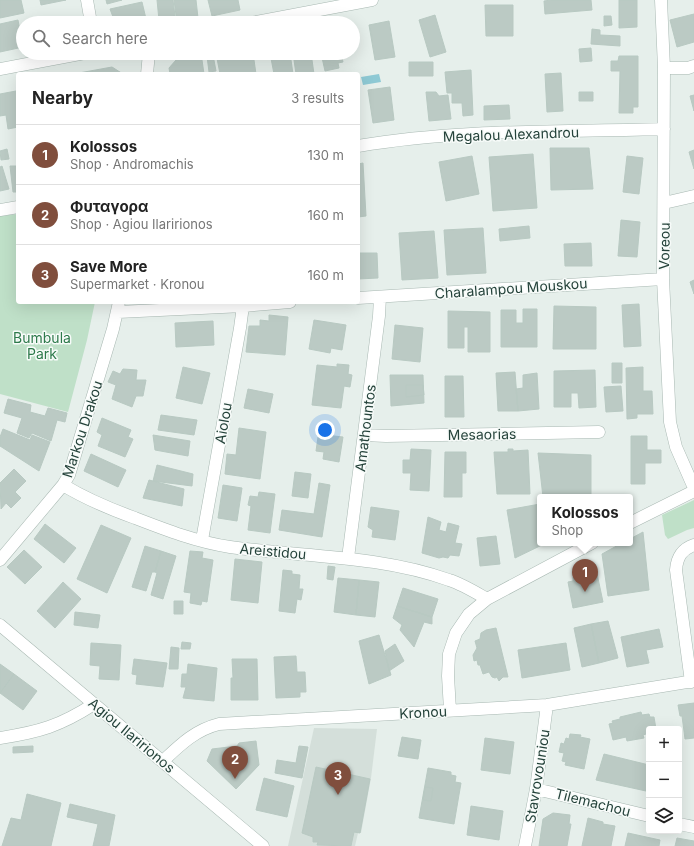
<!DOCTYPE html>
<html lang="en">
<head>
<meta charset="utf-8">
<style>
  body { margin:0; font-family:Inter,sans-serif; background:#f2f2f2; color:#222 }
  .controls { position:absolute; right:12px; bottom:12px; display:grid; overflow:hidden; border-radius:4px; box-shadow:0 4px 16px #0002 }
  .controls button { width:36px; height:36px; display:grid; place-items:center; padding:0; border:0; border-bottom:1px solid #e0e0e0; background:#fff; color:#222; font:20px sans-serif }
  .you { position:absolute; left:325px; top:430px; width:14px; height:14px; margin:-10px; border:3px solid #fff; border-radius:50%; background:#1a73e8; box-shadow:0 0 0 6px #1a73e833 }
  .badge { display:grid; place-items:center; width:26px; height:26px; border-radius:50%; background:#804e3d; color:#fff; font-size:13px; font-weight:700 }
  .pin { position:absolute; translate:-50% -33px; filter:drop-shadow(0 1px 2px #0008) }
  .pin::after { content:''; position:absolute; top:21px; width:14px; height:12px; background:inherit; clip-path:polygon(0 0,100% 0,50% 100%) }
  .popup { position:absolute; left:537px; top:494px; width:96px; height:52px; box-sizing:border-box; display:grid; place-content:center; border-radius:4px; background:#fff; filter:drop-shadow(0 1px 3px #0005); font-size:13px; white-space:nowrap; color:#767676 }
  .popup b { font-size:15px; color:#222 }
  .popup::after { content:''; position:absolute; left:50%; top:100%; margin-left:-8px; border:8px solid transparent; border-top-color:#fff }
  .list { margin:0; padding:0; list-style:none }
  h2 { display:flex; justify-content:space-between; align-items:center; height:52px; margin:0; padding:0 16px; font-size:17px }
  h2 small { font-size:13px; font-weight:400; color:#767676 }
  .list li { display:grid; grid-template-columns:26px 1fr auto; gap:12px; align-items:center; box-sizing:border-box; height:60px; padding:0 16px; border-top:1px solid #e0e0e0 }
  .list b { display:block; font-size:15px; white-space:nowrap }
  .list p { margin:0; font-size:13px; white-space:nowrap; color:#767676 }
  .list em { font-size:13px; font-style:normal; color:#767676 }
  .icon { flex:none; width:22px; height:22px; fill:none; stroke:currentColor; stroke-width:2; stroke-linecap:round; stroke-linejoin:round }
  .map { position:relative; flex:none; width:694px; height:846px; overflow:hidden }
  .search { position:absolute; background:#fff; box-shadow:0 4px 16px #0002; left:16px; top:16px; width:344px; height:44px; display:flex; align-items:center; gap:10px; box-sizing:border-box; padding:0 14px; border-radius:22px; color:#767676; font-size:15px }
  .panel { position:absolute; background:#fff; box-shadow:0 4px 16px #0002; left:16px; top:72px; width:344px; height:232px; border-radius:4px }
  .map>svg:first-child { display:block }
</style>
</head>
<body>
<div class="map">
<svg width="694" height="846" viewBox="0 0 694 846">
  <rect width="100%" height="100%" fill="#e6efeb"/>
  <path fill="#d4dfda" d="M314 728 377 729 371 778 361 833H358L355 846H288Z"/>
  <path fill="#bfe0c8" d="M18 214V302H95L87 340 68 412 0 394V216Z
    M694 500V528L687 530 668 539 665 535 662 515Z"/>
  <path fill="#8ec9d4" d="M379 74 381 82 363 85 361 77Z"/>
  <path fill="#bbcac4" stroke="#b8c9c2" d="M0 0H21L24 13 0 18Z
    M40 0H66L41 5Z
    M106 0H122L107 4Z
    M157 0H173L175 16 159 20Z
    M174 0H196L198 18 177 23Z
    M208 0H238L240 10 212 16Z
    M551 0H591L592 10 545 14 544 1Z
    M619 0H637V27L619 28Z
    M142 2 147 23H120L119 19 113 17 110 9Z
    M485 5H513V36H486Z
    M694 14V42L677 47 670 20Z
    M435 15 446 52 430 57 419 20Z
    M604 16H611L612 25 604 26Z
    M56 18 57 23H39V22Z
    M18 20 23 47 0 52V24Z
    M389 21 395 57 375 60 369 25Z
    M592 29 600 30V35L620 36V46L591 44Z
    M591 48 592 61 580 62 579 49Z
    M187 53H201L204 74H170L169 68 176 60 182 59 181 54Z
    M216 53H253L256 74H220Z
    M270 53H290L293 74H274Z
    M293 53H311L314 74H296Z
    M321 53H341L343 62 338 63 339 68 325 71Z
    M213 55 216 71 209 72 207 56Z
    M619 56H638V107H633V113H619L620 71H611V61H618Z
    M409 62H433V76H409Z
    M112 67 123 74H80L79 73Z
    M471 70 473 115 463 116 462 103H452V93H447L445 72Z
    M561 73 563 111 547 112 545 74Z
    M390 87 394 120 373 123 368 90Z
    M16 91 18 101V127L8 129 6 115 0 116V94Z
    M426 92H436L439 96 448 95 451 119 429 121Z
    M579 92H593V101H579Z
    M694 95V111L690 96Z
    M509 105 510 119 484 120V106Z
    M550 148H589L593 189 551 190Z
    M7 149 9 159 1 160 0 151Z
    M694 150V169L689 152Z
    M533 154 537 208 493 211 489 157Z
    M472 156 479 194 446 201 439 162Z
    M627 156 643 158 639 194 623 192Z
    M363 163 366 216 358 217V164Z
    M2 166 9 189 0 191V167Z
    M10 166H18V192H13Z
    M621 220 640 222 637 257 618 256Z
    M529 226 530 238 500 241 499 229Z
    M483 228 486 273 447 275 444 230Z
    M434 231 438 278 402 280 399 233Z
    M358 242 359 253H377L378 278 358 279Z
    M591 243 592 266H565L564 244Z
    M694 280V294L690 282Z
    M639 304 641 346 624 347 622 305Z
    M554 306 596 307V349H553Z
    M523 309H537V347H501V310H516V323H523Z
    M448 311 490 312V352H468V327H464V348H448Z
    M269 315 288 317 285 355 246 352 249 326H260V320L269 321Z
    M314 320 346 325 342 350 331 348 330 353 309 349Z
    M213 321 214 345 176 347 175 323Z
    M395 325 423 328 420 362 392 359Z
    M612 363H622V383H612Z
    M337 364 349 365 348 374 352 375 350 387 344 386 341 408 312 405 317 365 337 367Z
    M183 367 210 373 202 404 176 398Z
    M643 367V391H652L653 414H637V418L627 419 626 368Z
    M123 369 137 370 136 380H146L143 396H136L132 407 112 399 116 385 108 382 113 371 120 374Z
    M595 370 596 407 579 408 578 393H571V407H554V371Z
    M515 372 518 411H498L496 373Z
    M537 373 539 409 518 411 516 389 523 388V375Z
    M390 375H423L424 403 391 406Z
    M445 376H463L464 417H445Z
    M406 385H423L424 395 406 397Z
    M621 386 623 411 606 412 604 387Z
    M248 389 273 394 269 413 244 408Z
    M8 399 31 405 30 412 45 416 48 408 67 413 65 422 57 420 51 441 32 433 29 438 17 433 22 418 4 413Z
    M161 415 197 420 194 435 158 430Z
    M102 418 131 430 128 437 133 439 125 457 98 446 102 435 97 432Z
    M239 428 266 432 260 479 225 474 227 454 236 455Z
    M3 429 30 440 32 435 50 442 39 471 0 446V437Z
    M153 435 190 441 188 456 155 450Z
    M325 435 343 437 339 462 323 459 324 452 316 451 318 437 324 438Z
    M631 436H647V450H661V463H645V484H631Z
    M411 449 431 450 429 491 410 490 411 473H403V460H410Z
    M508 449H513V451L528 450 530 494H497L494 452H508Z
    M445 452H466V473H462V497H444Z
    M538 453 591 455V497H543Z
    M91 454 126 470 118 487 84 471Z
    M157 465 193 474 192 486 153 481Z
    M14 469 26 481 15 492 21 498 11 508 6 503 1 509 0 483Z
    M295 472 311 474 308 498 292 496Z
    M149 480 184 489 182 506 143 498Z
    M319 483 330 485 322 537 279 530 282 510 314 514Z
    M223 485 242 488 237 521 218 518Z
    M259 492 275 494 270 533 248 530 251 506 248 505 250 496 258 497Z
    M540 504V543H546L515 558 507 510Z
    M371 507 399 511 395 540 372 537 373 530 368 527Z
    M428 517 441 522 439 530 446 532 448 523 459 526 455 543 462 544 459 556 450 555 448 558 443 557 439 558 422 553Z
    M45 524 76 548 64 563 34 539Z
    M101 525 131 538 107 593 77 579Z
    M643 532 649 590 608 596 602 554 622 543H630V539Z
    M496 536 500 564 480 566 477 538Z
    M145 546 161 551 155 572H152L146 591 132 587Z
    M24 550 42 567 25 584 7 567Z
    M161 551 176 556 163 599 151 595 157 573 155 572Z
    M190 551 203 552 202 558 213 560 207 602 202 601 201 605 190 603 191 593 184 592Z
    M235 559 262 562 258 603 231 600Z
    M595 564 603 602 573 608 568 582 573 581V577L580 575 579 570 586 569V565Z
    M328 566 335 567 333 580 327 579Z
    M283 570 292 571V574L300 575 299 589H303L301 600 297 599 295 613 279 611Z
    M338 578 359 580 356 615 334 612Z
    M359 580 379 582 375 617 356 615Z
    M63 582 81 599 55 628 37 611Z
    M403 588 438 599 432 617 397 606Z
    M174 601H183V614H174Z
    M397 606 432 617V624L424 622 414 647 400 630 402 625 393 618Z
    M75 612 100 615 98 628 74 625Z
    M608 621 618 658 599 663 591 624Z
    M591 624 599 663 582 667 574 628Z
    M496 628 508 677H503L499 681 497 677 495 678 492 677 489 672 483 674 480 665H478L477 660 474 661 473 655 477 648 475 641 480 639 481 633 486 630Z
    M659 629 663 647 646 650 649 663 627 667 621 637Z
    M379 635 391 675 369 684 359 641Z
    M182 642 191 643 190 649H181Z
    M91 643 121 645 119 680 99 679 100 666 90 665Z
    M566 643 570 670 522 678 518 650Z
    M395 644 404 661 389 671 385 651Z
    M171 647 179 648 178 669H169Z
    M296 656 297 672H305L306 692H300V697L276 698 274 657Z
    M134 659 167 663 163 687 136 684 137 675 132 674Z
    M232 659H257L258 700H231V678H233Z
    M0 664 14 674 0 693Z
    M188 664 217 668 214 701 183 698 186 687H181L182 674H187Z
    M14 674 37 691 23 710 0 693Z
    M694 703V738L685 739 682 716H680L678 705Z
    M641 712 642 715 649 714 650 717H654L656 729H649V733L643 735 644 738 627 741 626 737 613 740 609 724 613 723 612 721 620 719V717Z
    M570 734 581 735 580 737 590 739 584 769 565 765 566 762 562 761 564 753 559 752 561 743 564 744 566 738 569 739Z
    M402 737 421 740 418 759 398 756Z
    M485 738 514 742 510 774 481 770Z
    M256 741 259 765 236 789 207 761 212 749 237 746 239 743Z
    M33 746V752L13 753V747Z
    M299 746 308 747 302 778 275 773 277 760 296 763Z
    M604 754 649 765V781L646 791 596 780Z
    M316 767 370 779 360 833 354 832 351 846 317 845 318 842H313V837L302 833Z
    M428 768 451 772V775L456 776 455 782 461 783 454 824 419 818Z
    M264 778 294 786 287 817 256 810Z
    M425 787 433 788 431 801 423 800Z
    M27 794 61 803 51 846H2L11 818 21 820Z
    M70 804 115 815 109 846H93L98 824 67 817Z
    M471 806 503 811 499 840 467 835Z
    M553 813 570 815 569 824H571L567 846H539L543 819Z
    M588 818 603 822V824L615 826 611 846H582Z
    M628 833 660 840 659 846H625Z
    M677 838 694 841V846H675Z"/>
  <g fill="none" stroke-linecap="round" stroke-linejoin="round">
    <defs>
      <path id="minor" d="M87 0 91 23
        M661 0 664 68 663 279 670 422 676 447 694 488
        M251 23 372 0
        M664 68H688L694 66
        M0 69 85 53
        M147 74 149 53
        M358 146C459 129 562 132 664 129
        M664 203 694 196
        M0 210 18 207
        M358 298 663 279
        M118 312 243 306 290 302
        M364 435 386 436 599 432
        M63 485C86 499 110 509 135 518 166 530 197 542 230 547 303 557 379 555 449 580 462 584 475 592 487 599
        M630 523 694 491
        M202 540 240 328 243 306
        M348 558 379 316 380 297
        M0 560 63 485 69 475 113 329 119 302
        M0 625 263 846
        M691 682 676 570C677 557 682 549 694 545
        M450 710 448 676 449 654 456 633 469 614 487 599 592 543
        M0 738C39 732 60 726 94 704
        M163 761C180 745 195 730 219 724L547 705 694 681
        M536 789 649 816
        M679 824 694 827
        M525 846 536 789 547 705"/>
    </defs>
    <use href="#minor" stroke="#a8b8b2" stroke-width="13"/>
    <use href="#minor" stroke="#fff" stroke-width="12"/>
  </g>
  <g text-anchor="middle" dominant-baseline="central" stroke-width="3" stroke-linejoin="round" paint-order="stroke">
    <g font-size="14" fill="#24423a" stroke="#f7fbf9">
      <text transform="translate(511 134) rotate(-2)">Megalou Alexandrou</text>
      <text transform="translate(664 246) rotate(-89)">Voreou</text>
      <text transform="translate(511 288) rotate(-4)">Charalampou Mouskou</text>
      <text transform="translate(223 423) rotate(-80)">Aiolou</text>
      <text transform="translate(365 428) rotate(-83)">Amathountos</text>
      <text transform="translate(82 429) rotate(-72)">Markou Drakou</text>
      <text transform="translate(482 434) rotate(-1)">Mesaorias</text>
      <text transform="translate(273 551) rotate(5)">Areistidou</text>
      <text transform="translate(423 712) rotate(-3)">Kronou</text>
      <text transform="translate(132 735) rotate(40)">Agiou Ilaririonos</text>
      <text transform="translate(537 776) rotate(-81)">Stavrovouniou</text>
      <text transform="translate(593 802) rotate(14)">Tilemachou</text>
    </g>
    <g font-size="14" fill="#2d7a4b" stroke="#f7fbf9">
      <text x="42" y="337">Bumbula<tspan x="42" dy="16">Park</tspan></text>
    </g>
  </g>
</svg>
<div class="controls">
<button>+</button>
<button>−</button>
<button><svg class="icon" aria-label="layers" viewBox="0 0 24 24"><path d="M12 4l9 5-9 5-9-5zM3 14l9 5 9-5"/></svg></button>
</div>
<div class="you"></div>
<div class="pin badge" style="left:585px;top:592px">1</div>
<div class="popup"><b>Kolossos</b>Shop</div>
<div class="pin badge" style="left:235px;top:779px">2</div>
<div class="pin badge" style="left:338px;top:795px">3</div>
<div class="search"><svg class="icon" aria-label="search" viewBox="0 0 24 24"><circle cx="10" cy="10" r="6"/><path d="M15 15l6 6"/></svg>Search here</div>
<section class="panel">
<h2>Nearby<small>3 results</small></h2>
<ul class="list">
<li><span class="badge">1</span><div><b>Kolossos</b><p>Shop · Andromachis</p></div><em>130 m</em></li>
<li><span class="badge">2</span><div><b>Φυταγορα</b><p>Shop · Agiou Ilaririonos</p></div><em>160 m</em></li>
<li><span class="badge">3</span><div><b>Save More</b><p>Supermarket · Kronou</p></div><em>160 m</em></li>
</ul>
</section>
</div>
</body>
</html>
